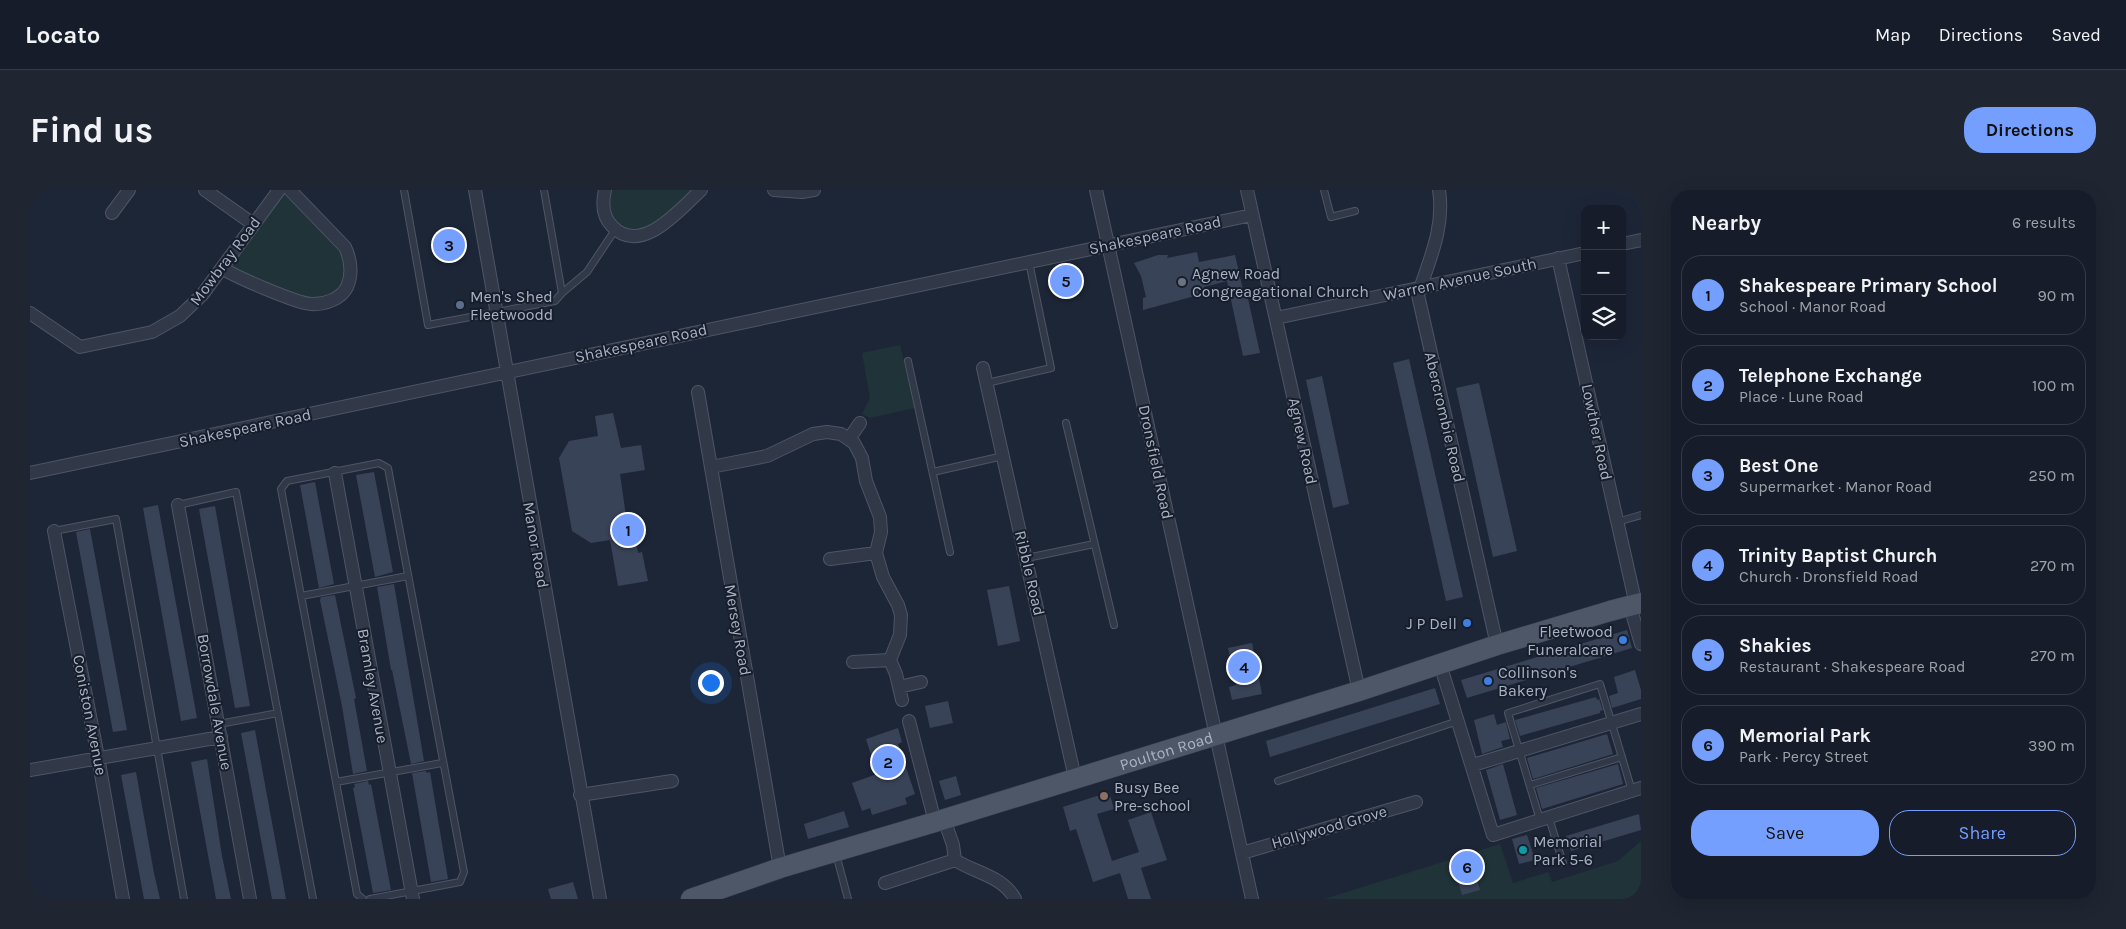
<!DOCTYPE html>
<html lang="en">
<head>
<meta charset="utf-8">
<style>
  body { margin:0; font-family:Karla,sans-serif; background:#1f2531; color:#f1f3f6 }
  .controls { position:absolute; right:15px; top:15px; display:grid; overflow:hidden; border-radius:10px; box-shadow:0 5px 20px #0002 }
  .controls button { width:45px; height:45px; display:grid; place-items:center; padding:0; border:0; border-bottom:1px solid #353a46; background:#161c29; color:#f1f3f6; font:25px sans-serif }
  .you { position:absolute; left:680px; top:492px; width:18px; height:18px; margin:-12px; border:4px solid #fff; border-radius:50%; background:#1a73e8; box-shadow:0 0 0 8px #1a73e833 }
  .badge { display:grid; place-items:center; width:32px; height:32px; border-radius:50%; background:#759fff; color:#111; font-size:16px; font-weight:700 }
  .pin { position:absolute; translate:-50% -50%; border:2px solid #fff; box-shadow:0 1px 5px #0006 }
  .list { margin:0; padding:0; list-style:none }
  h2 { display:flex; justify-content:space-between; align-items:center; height:65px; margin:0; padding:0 20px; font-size:21px }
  h2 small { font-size:16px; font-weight:400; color:#9ea1a8 }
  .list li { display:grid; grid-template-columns:32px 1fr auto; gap:15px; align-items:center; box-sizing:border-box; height:80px; margin:0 10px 10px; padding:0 10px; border:1px solid #353a46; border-radius:20px }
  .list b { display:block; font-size:19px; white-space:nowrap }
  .list p { margin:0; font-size:16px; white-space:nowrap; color:#9ea1a8 }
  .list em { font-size:16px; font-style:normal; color:#9ea1a8 }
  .actions { display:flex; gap:10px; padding:15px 20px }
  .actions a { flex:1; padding:11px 0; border:1px solid #759fff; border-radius:20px; text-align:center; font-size:18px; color:#759fff }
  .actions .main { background:#759fff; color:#111 }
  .icon { flex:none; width:28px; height:28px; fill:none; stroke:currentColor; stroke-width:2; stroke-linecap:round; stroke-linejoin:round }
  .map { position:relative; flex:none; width:1611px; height:709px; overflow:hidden; border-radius:20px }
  header { display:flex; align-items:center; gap:30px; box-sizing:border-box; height:70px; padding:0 25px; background:#161c29; border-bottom:1px solid #353a46 }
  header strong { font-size:24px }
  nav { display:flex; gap:28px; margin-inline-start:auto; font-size:18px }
  .intro { display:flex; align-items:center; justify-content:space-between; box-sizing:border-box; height:120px; padding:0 30px }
  h1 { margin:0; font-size:35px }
  .button { padding:12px 22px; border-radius:20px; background:#759fff; color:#111; font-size:18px; font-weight:700 }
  main { display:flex; gap:30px; padding:0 30px }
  aside { flex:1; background:#161c29; border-radius:20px; box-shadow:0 5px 20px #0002 }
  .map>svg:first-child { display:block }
</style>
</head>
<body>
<header>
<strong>Locato</strong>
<nav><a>Map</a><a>Directions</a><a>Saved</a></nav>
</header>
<div class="intro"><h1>Find us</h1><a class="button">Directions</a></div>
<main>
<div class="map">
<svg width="1611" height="709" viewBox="0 0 1611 709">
  <rect width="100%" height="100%" fill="#1d2637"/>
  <path fill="#1f3338" d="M249 0H260L315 57 318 94 289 114 197 82Z
    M575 0H671L616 45 581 36Z
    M870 155 885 218 840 228 832 224 840 208 832 163Z
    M1611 651V709H1294L1470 654 1483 693 1518 682 1522 692 1588 671Z"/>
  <path fill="#394358" d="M1167 62 1169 72 1205 65 1214 104H1217L1230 163 1213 166 1197 91 1174 97 1176 103 1113 120V108L1116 107 1111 86 1104 73 1128 65H1138L1137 68Z
    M1379 169 1433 407 1416 411 1363 173Z
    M1292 186 1319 314 1303 318 1276 190Z
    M1449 193 1487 361 1463 367 1426 198Z
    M583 223 591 258 611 255 615 280 590 284 597 333 603 332 608 363 612 362 618 391 588 396 580 350 561 353 542 341 529 268 539 251 568 246 565 226Z
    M344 282 363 382 345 387 326 285Z
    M285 292 304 394 289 398 270 295Z
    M128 315 167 528 151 531 113 318Z
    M185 316 220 516 205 518 169 319Z
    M60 339 97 540 83 542 46 342Z
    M364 394 394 571 381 574 362 480H361L347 397Z
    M979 396 990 451 968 456 957 400Z
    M305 405 326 508 324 509 337 581 323 584 312 516 290 410 291 407Z
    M1597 440 1602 458 1437 508 1431 490Z
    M1222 453 1232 504 1202 510 1199 497 1206 495 1198 458Z
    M1605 480 1611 500V509L1582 518 1579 506 1588 503 1584 487Z
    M1405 498 1410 514 1240 567 1236 551Z
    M1566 507 1567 510 1569 509 1573 520 1570 521V523L1490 546 1485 530Z
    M918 511 923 533 900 538 895 516Z
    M1464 524 1467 535 1476 532 1480 549 1471 551 1473 557 1452 564 1444 530Z
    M868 538 872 552 868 554 885 604 875 608 877 614 842 625 840 618 832 621 822 593 847 584 836 549Z
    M225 540 243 638 256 709H242L211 543Z
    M1577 544 1583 564 1503 589 1497 568Z
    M177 569 192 666 201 709H186L161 572Z
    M1473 574 1487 625 1470 630 1456 580Z
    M1588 574 1593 594 1512 619 1506 598Z
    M396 581 397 583 400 582 418 689 401 692 382 583Z
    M106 582 124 683 130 709H114L91 585Z
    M926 586 931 605 915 610 909 591Z
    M338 591 339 595 341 594 361 700 343 703 323 598 325 597 324 594Z
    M1079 602 1084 619 1067 624 1082 671 1109 662 1098 630 1121 622 1137 670 1111 678 1121 709H1098L1090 683 1063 692 1046 639 1040 641 1033 617Z
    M814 621 819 637 778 649 774 634Z
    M1609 624 1611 640 1541 661 1536 646Z
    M1497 645 1505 670 1489 674 1482 649Z
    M1444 679 1450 700 1432 705 1426 685Z
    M543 692 548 709H521L518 699Z"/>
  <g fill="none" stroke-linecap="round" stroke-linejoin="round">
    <defs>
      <path id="service" d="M374 0 398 135 525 111 532 103 514 0
        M1294 0 1301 27 1325 21
        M532 103 557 82 585 40
        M878 171 920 362
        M957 193 1021 178 999 72
        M1036 233 1084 435
        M903 282 973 266
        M148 315 206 302 283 709
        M1587 332 1611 325
        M24 341 86 329 154 709
        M997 368 1064 354
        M271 406 378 386
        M189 534 248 523
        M1248 591 1428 531
        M306 592 412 573
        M1500 595 1592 567
        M1519 628 1533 673
        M1510 630 1478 523 1570 494 1602 601
        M806 664 818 709
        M333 709 327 704 251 299 257 291 349 273 358 278 434 682 430 692 340 709"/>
      <path id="minor" d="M175 0 223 34
        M445 0 570 709
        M575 0C572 13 572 26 582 36 611 67 650 19 671 0
        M744 0 772 2 784 0
        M1066 0 1222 709
        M1217 0 1329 501
        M1409 0C1415 38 1399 70 1388 105L1467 455
        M82 23 99 0
        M1592 54 1611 50
        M1528 68 1606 415
        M192 78C206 87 266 113 281 114 294 115 311 109 317 97 323 83 321 70 315 57L260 0
        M0 123 50 157 122 142 150 126 172 105 249 0
        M1246 128 1555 63
        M953 178 1045 588
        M668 202 750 678
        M819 249 830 233
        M681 277 737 266 783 244 797 242 811 244 824 253 832 268 836 291 850 327 851 342 846 363 853 387 868 415 871 425 870 445 860 470 866 484 872 510
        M0 283 1222 25
        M305 283 383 709
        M148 315 220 709
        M24 341 68 567 93 709
        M800 369 846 363
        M1600 416 1611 454
        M823 472 860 470
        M1410 474 1463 645 1611 598
        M869 497 891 492
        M879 531 905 632
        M1443 575 1611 524
        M0 580 191 547
        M550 605 642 591
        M914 629 923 655 925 670C945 683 973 686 985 709
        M1212 663 1386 612
        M855 693 925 670"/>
      <g id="primary">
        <path id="s1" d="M661 709 750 678 905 632 1329 501 1467 455 1580 421 1611 413"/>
      </g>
    </defs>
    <use href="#service" stroke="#4e5566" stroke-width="8"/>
    <use href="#minor" stroke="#4e5566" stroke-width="14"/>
    <use href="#primary" stroke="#3a4151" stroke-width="21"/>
    <use href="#service" stroke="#313847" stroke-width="6"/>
    <use href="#minor" stroke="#313847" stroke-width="12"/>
    <use href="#primary" stroke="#4e5768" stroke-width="20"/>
  </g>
  <circle fill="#6b7280" stroke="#161d2b" stroke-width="2" cx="1152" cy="92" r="5"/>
  <circle fill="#5c6f8a" stroke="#161d2b" stroke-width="2" cx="430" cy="115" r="5"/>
  <g fill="#3f7fe0" stroke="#161d2b" stroke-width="2">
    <circle cx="1437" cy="433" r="5"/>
    <circle cx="1593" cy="450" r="5"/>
    <circle cx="1458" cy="491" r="5"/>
  </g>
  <circle fill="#8d6e63" stroke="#161d2b" stroke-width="2" cx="1074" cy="606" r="5"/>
  <circle fill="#0f9aa8" stroke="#161d2b" stroke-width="2" cx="1493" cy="660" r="5"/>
  <g text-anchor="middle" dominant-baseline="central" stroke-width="4" stroke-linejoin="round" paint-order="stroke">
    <g font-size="16" fill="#aab2c5" stroke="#161d2b">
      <text transform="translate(1125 45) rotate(-12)">Shakespeare Road</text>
      <text transform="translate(195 71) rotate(-53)">Mowbray Road</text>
      <text transform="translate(1430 89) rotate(-12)">Warren Avenue South</text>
      <text transform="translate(611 153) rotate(-12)">Shakespeare Road</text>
      <text transform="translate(1415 227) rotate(77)">Abercrombie Road</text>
      <text transform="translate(215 238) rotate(-12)">Shakespeare Road</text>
      <text transform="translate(1567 242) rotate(78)">Lowther Road</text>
      <text transform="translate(1273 251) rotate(78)">Agnew Road</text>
      <text transform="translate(1126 272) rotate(78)">Dronsfield Road</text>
      <text transform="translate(506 355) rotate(80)">Manor Road</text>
      <text transform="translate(1000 383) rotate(77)">Ribble Road</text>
      <text transform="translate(708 440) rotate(80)">Mersey Road</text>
      <text transform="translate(343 496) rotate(80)">Bramley Avenue</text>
      <text transform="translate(185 512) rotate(80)">Borrowdale Avenue</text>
      <text transform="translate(60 525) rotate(79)">Coniston Avenue</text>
      <text stroke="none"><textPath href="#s1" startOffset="498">Poulton Road</textPath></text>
      <text transform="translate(1299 637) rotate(-16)">Hollywood Grove</text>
    </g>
    <g font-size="16" fill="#aab2c5" stroke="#161d2b" text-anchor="start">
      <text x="1162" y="83">Agnew Road<tspan x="1162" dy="18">Congreagational Church</tspan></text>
      <text x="440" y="106">Men's Shed<tspan x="440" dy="18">Fleetwoodd</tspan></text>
      <text x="1427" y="433" text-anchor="end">J P Dell</text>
      <text x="1583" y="441" text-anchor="end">Fleetwood<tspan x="1583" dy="18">Funeralcare</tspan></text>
      <text x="1468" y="482">Collinson's<tspan x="1468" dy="18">Bakery</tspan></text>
      <text x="1084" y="597">Busy Bee<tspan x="1084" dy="18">Pre-school</tspan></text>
      <text x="1503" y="651">Memorial<tspan x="1503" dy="18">Park 5-6</tspan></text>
    </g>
  </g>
</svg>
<div class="controls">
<button>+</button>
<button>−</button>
<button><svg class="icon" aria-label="layers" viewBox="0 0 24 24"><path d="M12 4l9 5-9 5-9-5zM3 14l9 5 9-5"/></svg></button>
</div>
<div class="you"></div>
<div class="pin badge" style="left:598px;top:340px">1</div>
<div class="pin badge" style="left:858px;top:572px">2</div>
<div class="pin badge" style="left:419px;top:55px">3</div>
<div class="pin badge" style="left:1214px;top:477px">4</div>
<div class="pin badge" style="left:1036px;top:91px">5</div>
<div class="pin badge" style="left:1437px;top:677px">6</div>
</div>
<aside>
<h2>Nearby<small>6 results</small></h2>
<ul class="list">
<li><span class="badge">1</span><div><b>Shakespeare Primary School</b><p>School · Manor Road</p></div><em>90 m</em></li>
<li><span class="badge">2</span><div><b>Telephone Exchange</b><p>Place · Lune Road</p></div><em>100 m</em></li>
<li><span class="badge">3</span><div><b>Best One</b><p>Supermarket · Manor Road</p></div><em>250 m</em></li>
<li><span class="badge">4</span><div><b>Trinity Baptist Church</b><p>Church · Dronsfield Road</p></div><em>270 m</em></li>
<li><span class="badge">5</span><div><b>Shakies</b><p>Restaurant · Shakespeare Road</p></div><em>270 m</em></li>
<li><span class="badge">6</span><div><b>Memorial Park</b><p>Park · Percy Street</p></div><em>390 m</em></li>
</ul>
<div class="actions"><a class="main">Save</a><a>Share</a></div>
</aside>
</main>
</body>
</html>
